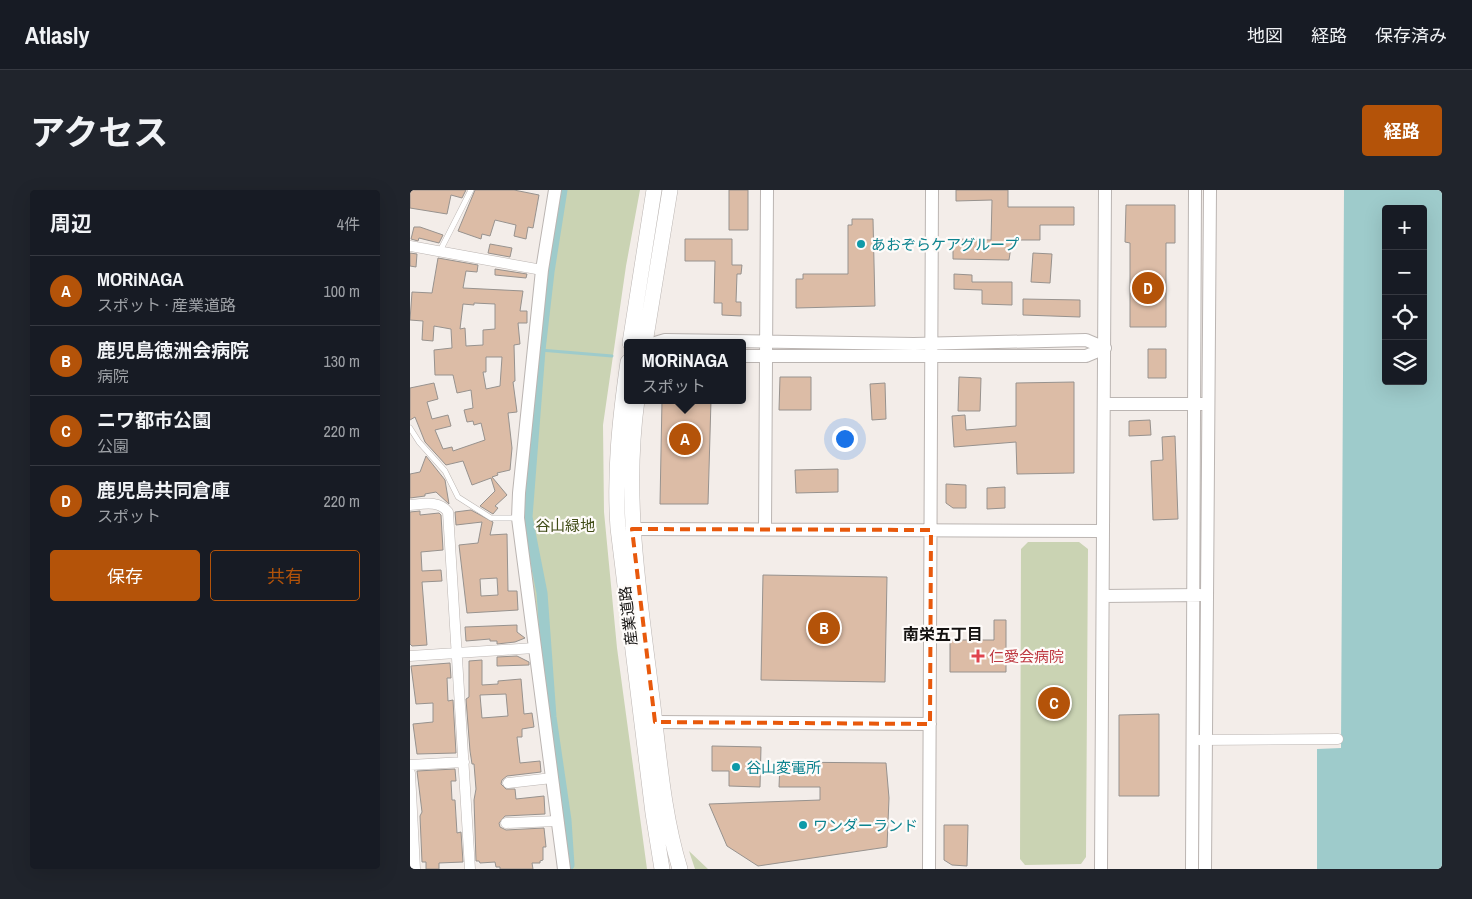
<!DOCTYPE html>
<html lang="ja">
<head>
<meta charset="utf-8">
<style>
  body { margin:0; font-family:"Archivo Narrow","Noto Sans JP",sans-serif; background:#20242c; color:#f1f3f6 }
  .controls { position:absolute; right:15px; top:15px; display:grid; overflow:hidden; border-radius:5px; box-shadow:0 5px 20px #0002 }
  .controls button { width:45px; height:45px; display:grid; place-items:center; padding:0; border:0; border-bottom:1px solid #363941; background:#171b24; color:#f1f3f6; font:25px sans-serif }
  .you { position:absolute; left:434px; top:248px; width:18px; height:18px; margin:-12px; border:4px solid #fff; border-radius:50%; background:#1a73e8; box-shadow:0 0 0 8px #1a73e833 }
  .badge { display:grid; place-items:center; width:32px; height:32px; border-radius:50%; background:#b45309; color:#fff; font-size:16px; font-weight:700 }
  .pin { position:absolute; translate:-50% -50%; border:2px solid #fff; box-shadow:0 1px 5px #0006 }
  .popup { position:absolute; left:214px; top:149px; width:122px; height:65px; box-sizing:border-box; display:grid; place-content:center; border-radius:5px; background:#171b24; filter:drop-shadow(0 1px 4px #0005); font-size:16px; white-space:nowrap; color:#9ea1a6 }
  .popup b { font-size:19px; color:#f1f3f6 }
  .popup::after { content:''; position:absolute; left:50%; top:100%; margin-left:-10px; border:10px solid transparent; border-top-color:#171b24 }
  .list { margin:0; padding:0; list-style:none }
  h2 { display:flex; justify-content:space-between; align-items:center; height:65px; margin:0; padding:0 20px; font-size:21px }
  h2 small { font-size:16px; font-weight:400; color:#9ea1a6 }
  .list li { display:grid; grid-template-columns:32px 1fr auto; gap:15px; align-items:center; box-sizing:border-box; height:70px; padding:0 20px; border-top:1px solid #363941 }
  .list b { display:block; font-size:19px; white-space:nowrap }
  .list p { margin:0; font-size:16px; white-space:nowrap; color:#9ea1a6 }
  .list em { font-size:16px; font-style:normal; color:#9ea1a6 }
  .actions { display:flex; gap:10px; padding:15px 20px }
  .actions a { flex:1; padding:11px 0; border:1px solid #b45309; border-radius:5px; text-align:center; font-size:18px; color:#b45309 }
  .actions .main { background:#b45309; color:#fff }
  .icon { flex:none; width:28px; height:28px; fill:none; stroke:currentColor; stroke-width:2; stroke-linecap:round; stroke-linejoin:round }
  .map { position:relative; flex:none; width:1032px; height:679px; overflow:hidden; border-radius:5px }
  header { display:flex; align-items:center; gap:30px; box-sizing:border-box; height:70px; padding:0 25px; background:#171b24; border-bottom:1px solid #363941 }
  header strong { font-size:24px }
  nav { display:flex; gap:28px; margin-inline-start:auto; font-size:18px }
  .intro { display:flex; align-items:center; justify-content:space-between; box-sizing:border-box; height:120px; padding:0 30px }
  h1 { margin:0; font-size:35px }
  .button { padding:12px 22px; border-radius:5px; background:#b45309; color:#fff; font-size:18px; font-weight:700 }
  main { display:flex; gap:30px; padding:0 30px }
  aside { flex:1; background:#171b24; border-radius:5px; box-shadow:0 5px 20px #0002 }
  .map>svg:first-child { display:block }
</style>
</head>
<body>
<header>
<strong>Atlasly</strong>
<nav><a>地図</a><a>経路</a><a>保存済み</a></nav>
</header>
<div class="intro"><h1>アクセス</h1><a class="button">経路</a></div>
<main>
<aside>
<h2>周辺<small>4件</small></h2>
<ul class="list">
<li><span class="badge">A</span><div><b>MORiNAGA</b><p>スポット · 産業道路</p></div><em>100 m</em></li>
<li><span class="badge">B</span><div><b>鹿児島徳洲会病院</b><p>病院</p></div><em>130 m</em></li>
<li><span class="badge">C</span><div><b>ニワ都市公園</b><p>公園</p></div><em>220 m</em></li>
<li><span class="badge">D</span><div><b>鹿児島共同倉庫</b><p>スポット</p></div><em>220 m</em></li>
</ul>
<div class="actions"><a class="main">保存</a><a>共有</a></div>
</aside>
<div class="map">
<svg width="1032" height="679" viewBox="0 0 1032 679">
  <rect width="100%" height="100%" fill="#f3ede9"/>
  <path fill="#cad3b3" d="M150 0H230L216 76 193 235 194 322 207 458 237 679H158L115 327 120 243 137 82Z
    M618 352H669L678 359 676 667 671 674 615 675 610 669 611 359Z
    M279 661 298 679H285Z"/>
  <path fill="#9ecbcb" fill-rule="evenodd" d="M934 0H1032V679H907V559L931 558ZM976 19H1013V191H976Z"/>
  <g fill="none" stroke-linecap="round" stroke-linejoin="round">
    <path stroke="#9ecbcb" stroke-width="3" d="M130 160 202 166"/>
    <path stroke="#9ecbcb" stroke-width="11" d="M152 0 139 82 130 160 117 327 132 403 141 527 156 630 159 675"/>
  </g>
  <path fill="#dcbca6" stroke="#97928e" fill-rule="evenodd" d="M0 0H56L52 8 41 5 37 24 0 18Z
    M65 0H104L129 5 123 38 118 37 116 49 104 46 106 35 85 30 80 46 72 44 71 49 48 41Z
    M319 0H338V40H319Z
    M546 0H598V17H664V35H630V50H602L599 70 543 69V49L581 50 582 10 546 11Z
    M716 15H765V53H756V137H720V53L715 52Z
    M442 29H463L465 116 386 118V89H393V84H438V35H442Z
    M4 37H10L33 45 29 53 9 48 8 51 1 49Z
    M275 49H322V75H332L331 84H327L326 112H331V126L312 125V113H304L305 71H275Z
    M80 54 102 58 100 67 78 63Z
    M0 63 7 64 6 77 0 76Z
    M623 63 642 64 640 93 621 92Z
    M28 68 68 75 67 82 56 81 53 98 113 101 110 121H117V133H108L110 154 104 155 105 191 103 192 107 222 98 223 102 258 100 280 87 283 88 285 82 287 97 305 85 316 88 318 83 324 70 316 85 301 81 288 62 295 53 271 36 275 15 252 5 227 0 230V198L24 193 28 209 17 212 22 229 38 225 41 236 25 240 33 259 42 257 43 261 75 250 71 233 64 235 63 231 57 232 54 220 63 218 61 200 47 203 43 185H25L24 160 42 158 41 139 24 136 23 151 12 150 13 131 0 130 2 102 22 103ZM64 113 85 114V139L73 140V155L56 156 55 138 50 139 53 114 64 115ZM76 167H92L90 196 76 199 73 182H76Z
    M85 79 117 84 116 88 85 85Z
    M544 84 562 85V92H602V115L572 114V100L544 99Z
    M613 109 670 110V127L613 125Z
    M738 159H756V188H738Z
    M370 187H401V220H369Z
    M549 187 571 188 570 221H548Z
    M664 192V283L607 284 606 252 544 257 542 226 555 225 556 240 606 236V193Z
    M475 193 476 229 462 230 460 194Z
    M252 210H301L298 314H250Z
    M740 230 741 245 719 246V231Z
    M765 246 768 329 743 330 741 271 753 270 752 247Z
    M16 266 35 290 39 314 26 302 15 304V306L0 308V284L10 282Z
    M428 279V302L386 303 385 280Z
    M536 294 556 295V318H543L536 313Z
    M595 297V318L577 319V298Z
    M61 320 83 332 80 345 97 344 98 401H107L108 420 57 423 49 355 68 353 72 332 46 335 45 322ZM87 388 88 405 71 406 70 389Z
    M10 321V325L29 323 31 325 33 360 11 362 12 381 31 380 32 391 12 392 17 455 2 456 0 454V322Z
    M353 385 477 387 475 492 351 490Z
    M584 430H596V482H540V450H584Z
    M107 435V442L115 448 105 452 87 454V451H80V449L56 451 55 437Z
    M107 466 119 472V475L87 476V467Z
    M72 470V495L88 494V491L111 489 114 524 122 523 124 537 112 539V547H107L110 573 130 571 131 582 97 586 92 590 91 594 96 599H105L106 609 134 606 135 624 95 626 89 633 90 637 96 640 134 638 136 657H133V670L130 671V673H122L123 679H90V677H86L85 672 70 673 69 671H66L64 610 66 599 64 574H62L60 561 56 509 59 507V471ZM96 504 98 526 72 528 70 505Z
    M40 473 41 488H37L38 511 43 510 46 563 7 564 3 534 23 532V513L6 514 1 476Z
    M749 524V606H709V525Z
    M302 556 351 557 350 597 319 596V581H302Z
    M370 572 476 573 479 608 477 657 348 676 317 656 299 614 410 610V597H369Z
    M45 579 46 591H41L42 610H45L47 643 51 642 53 672 29 673V679H16V672H12L10 626 12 622 7 581Z
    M534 635H558L557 676 542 675 534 670Z"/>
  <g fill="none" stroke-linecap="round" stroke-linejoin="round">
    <defs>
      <path id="service" d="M30 61 61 0
        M0 238 9 252 35 281 48 307 81 328H108"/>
      <path id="minor" d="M0 56 132 80
        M0 315C13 314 29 310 38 322L60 679
        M0 466 124 458
        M789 550 928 549
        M0 575 54 572
        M0 583 5 679
        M98 593 142 588
        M96 633 147 631"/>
      <path id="tertiary" d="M145 0 132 80 109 303 108 328 154 679
        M245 153 255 150 504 154 676 150 695 158
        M332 166H676L695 158
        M695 214H792
        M355 338 357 0
        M222 339 693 341
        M693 406 790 405
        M245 532 520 534
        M519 679 522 0
        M691 679 695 0
        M782 679 785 0
        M795 679 800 0"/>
      <path id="secondary" d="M220 153 244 0
        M235 153 260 0
        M218 172C210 228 204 282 208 338L243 623 252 679
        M227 210C213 310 230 409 242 508 249 564 253 624 270 679"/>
    </defs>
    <use href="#service" stroke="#bbb5b2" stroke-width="6"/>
    <use href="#minor" stroke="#bbb5b2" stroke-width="11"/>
    <use href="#tertiary" stroke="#bbb5b2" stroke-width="14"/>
    <use href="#secondary" stroke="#bbb5b2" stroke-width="16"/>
    <use href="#service" stroke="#fff" stroke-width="5"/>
    <use href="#minor" stroke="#fff" stroke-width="10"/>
    <use href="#tertiary" stroke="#fff" stroke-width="12"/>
    <use href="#secondary" stroke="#fff" stroke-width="15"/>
  </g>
  <path fill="none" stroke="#e8590c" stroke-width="4" stroke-dasharray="10 6" stroke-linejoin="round" d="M222 339 521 340 520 534 245 532Z"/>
  <g fill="#0f9aa8" stroke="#fefbf9" stroke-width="2">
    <circle cx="451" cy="54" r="5"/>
    <circle cx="326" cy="577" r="5"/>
    <circle cx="393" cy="635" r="5"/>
  </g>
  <path fill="#e0444e" stroke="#fefbf9" stroke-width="2" d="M565.5 458.5h5v5h5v5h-5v5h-5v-5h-5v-5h5z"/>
  <g text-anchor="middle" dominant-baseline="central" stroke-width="4.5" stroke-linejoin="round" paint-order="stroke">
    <g font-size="15" fill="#0d838f" stroke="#fefbf9" text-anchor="start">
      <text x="461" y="54">あおぞらケアグループ</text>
      <text x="336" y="577">谷山変電所</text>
      <text x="403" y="635">ワンダーランド</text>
    </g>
    <g font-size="15" fill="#414d18" stroke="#fefbf9">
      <text x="155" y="335">谷山緑地</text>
    </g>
    <g font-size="15" fill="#141211" stroke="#fefbf9">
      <text transform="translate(218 426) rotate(-97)">産業道路</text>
    </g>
    <g font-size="15" fill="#be3a42" stroke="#fefbf9" text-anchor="start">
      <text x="579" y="466">仁愛会病院</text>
    </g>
    <g font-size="16" font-weight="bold" fill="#141211" stroke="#fefbf9">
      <text x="533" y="444">南栄五丁目</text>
    </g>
  </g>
</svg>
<div class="controls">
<button>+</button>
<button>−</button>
<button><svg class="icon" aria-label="locate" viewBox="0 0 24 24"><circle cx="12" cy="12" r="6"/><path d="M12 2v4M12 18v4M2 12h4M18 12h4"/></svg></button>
<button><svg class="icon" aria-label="layers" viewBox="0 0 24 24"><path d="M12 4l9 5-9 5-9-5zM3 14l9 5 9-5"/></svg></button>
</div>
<div class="you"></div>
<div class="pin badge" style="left:275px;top:249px">A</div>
<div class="popup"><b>MORiNAGA</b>スポット</div>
<div class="pin badge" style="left:414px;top:438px">B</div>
<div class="pin badge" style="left:644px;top:513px">C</div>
<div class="pin badge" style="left:738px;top:98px">D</div>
</div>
</main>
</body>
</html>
